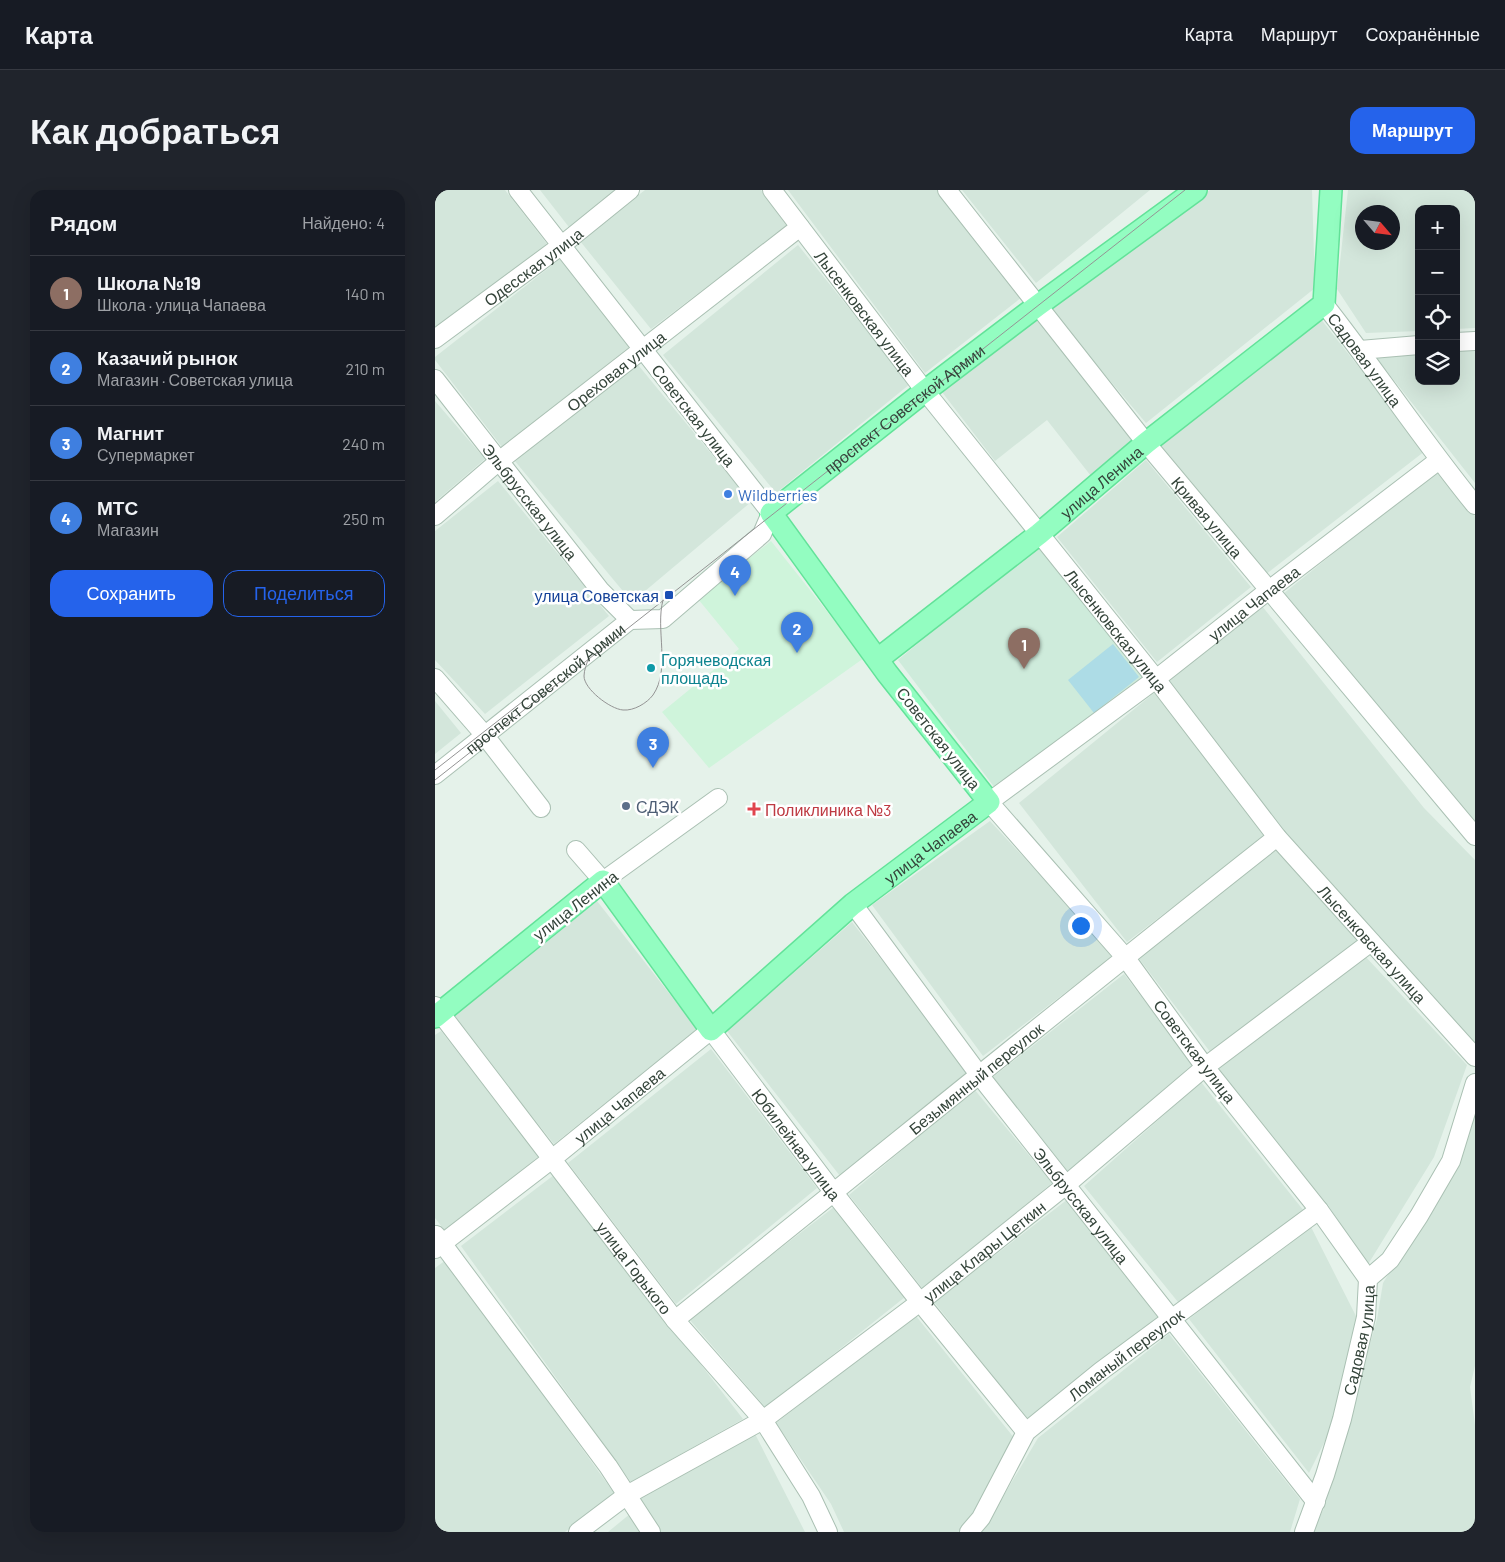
<!DOCTYPE html>
<html lang="ru">
<head>
<meta charset="utf-8">
<style>
  body { margin:0; font-family:Barlow,sans-serif; background:#20242c; color:#f1f3f6 }
  .controls { position:absolute; right:15px; top:15px; display:grid; overflow:hidden; border-radius:10px; box-shadow:0 5px 20px #0002 }
  .controls button { width:45px; height:45px; display:grid; place-items:center; padding:0; border:0; border-bottom:1px solid #363941; background:#171b24; color:#f1f3f6; font:25px sans-serif }
  .compass { position:absolute; left:920px; top:15px; width:45px; height:45px; border-radius:50%; background:#171b24; box-shadow:0 5px 20px #0002; rotate:118deg }
  .you { position:absolute; left:645px; top:735px; width:18px; height:18px; margin:-12px; border:4px solid #fff; border-radius:50%; background:#1a73e8; box-shadow:0 0 0 8px #1a73e833 }
  .badge { display:grid; place-items:center; width:32px; height:32px; border-radius:50%; background:#2563eb; color:#fff; font-size:16px; font-weight:700 }
  .pin { position:absolute; translate:-50% -41px; filter:drop-shadow(0 1px 2px #0008) }
  .pin::after { content:''; position:absolute; top:26px; width:18px; height:15px; background:inherit; clip-path:polygon(0 0,100% 0,50% 100%) }
  .list { margin:0; padding:0; list-style:none }
  h2 { display:flex; justify-content:space-between; align-items:center; height:65px; margin:0; padding:0 20px; font-size:21px }
  h2 small { font-size:16px; font-weight:400; color:#9ea1a6 }
  .list li { display:grid; grid-template-columns:32px 1fr auto; gap:15px; align-items:center; box-sizing:border-box; height:75px; padding:0 20px; border-top:1px solid #363941 }
  .list b { display:block; font-size:19px; white-space:nowrap }
  .list p { margin:0; font-size:16px; white-space:nowrap; color:#9ea1a6 }
  .list em { font-size:16px; font-style:normal; color:#9ea1a6 }
  .actions { display:flex; gap:10px; padding:15px 20px }
  .actions a { flex:1; padding:11px 0; border:1px solid #2563eb; border-radius:15px; text-align:center; font-size:18px; color:#2563eb }
  .actions .main { background:#2563eb; color:#fff }
  .icon { flex:none; width:28px; height:28px; fill:none; stroke:currentColor; stroke-width:2; stroke-linecap:round; stroke-linejoin:round }
  .map { position:relative; flex:none; width:1040px; height:1342px; overflow:hidden; border-radius:15px }
  header { display:flex; align-items:center; gap:30px; box-sizing:border-box; height:70px; padding:0 25px; background:#171b24; border-bottom:1px solid #363941 }
  header strong { font-size:24px }
  nav { display:flex; gap:28px; margin-inline-start:auto; font-size:18px }
  .intro { display:flex; align-items:center; justify-content:space-between; box-sizing:border-box; height:120px; padding:0 30px }
  h1 { margin:0; font-size:35px }
  .button { padding:12px 22px; border-radius:15px; background:#2563eb; color:#fff; font-size:18px; font-weight:700 }
  main { display:flex; gap:30px; padding:0 30px }
  aside { flex:1; background:#171b24; border-radius:15px; box-shadow:0 5px 20px #0002 }
  .map>svg:first-child { display:block }
</style>
</head>
<body>
<header>
<strong>Карта</strong>
<nav><a>Карта</a><a>Маршрут</a><a>Сохранённые</a></nav>
</header>
<div class="intro"><h1>Как добраться</h1><a class="button">Маршрут</a></div>
<main>
<aside>
<h2>Рядом<small>Найдено: 4</small></h2>
<ul class="list">
<li><span class="badge" style="background:#8d6e63">1</span><div><b>Школа №19</b><p>Школа · улица Чапаева</p></div><em>140 m</em></li>
<li><span class="badge" style="background:#3f7fe0">2</span><div><b>Казачий рынок</b><p>Магазин · Советская улица</p></div><em>210 m</em></li>
<li><span class="badge" style="background:#3f7fe0">3</span><div><b>Магнит</b><p>Супермаркет</p></div><em>240 m</em></li>
<li><span class="badge" style="background:#3f7fe0">4</span><div><b>МТС</b><p>Магазин</p></div><em>250 m</em></li>
</ul>
<div class="actions"><a class="main">Сохранить</a><a>Поделиться</a></div>
</aside>
<div class="map">
<svg width="1040" height="1342" viewBox="0 0 1040 1342">
  <rect width="100%" height="100%" fill="#e5f2ea"/>
  <path fill="#d3e6db" fill-rule="evenodd" d="M0 0H70L112 54 0 139Z
    M105 0H187L137 41Z
    M210 0H326L352 36 216 139 145 51Z
    M353 0H504L587 107 490 183Z
    M527 0H715L601 93Z
    M775 0H877L880 98 711 233 614 119Z
    M913 0H1040V138L1021 139V19H984V141L931 143 902 99ZM928 22H958V52H928Z
    M363 55 475 194 341 303 228 165Z
    M125 69 194 157 67 257 0 170V167Z
    M602 128 699 253 656 286 612 230 560 271 507 202Z
    M885 128 990 261 826 388 722 256Z
    M1040 158V293L940 166 984 162V191H1021V160Z
    M199 170 316 312 197 412 79 270Z
    M0 211 50 269 0 312Z
    M711 270 816 397 722 472 622 347Z
    M1002 280 1040 326V645L843 408Z
    M63 291 174 426 50 524 0 470V341Z
    M827 416 989 618 1040 670V863L849 642 732 489Z
    M719 503 837 641 692 752 584 613Z
    M0 511 26 543 0 564Z
    M555 631 679 765 548 866 437 715Z
    M841 656 925 753 776 863 702 766Z
    M162 711 262 839 119 954 17 826Z
    M417 732 534 882 405 986 292 841Z
    M929 765 1032 875 999 967 932 1076 893 1015 781 878Z
    M689 784 758 874 633 982 558 887Z
    M6 841 104 966 10 1041 0 1028V845Z
    M276 859 382 998 241 1114 133 973Z
    M766 892 869 1021 743 1112 649 996Z
    M539 899 617 993 488 1099 414 1005Z
    M1040 915V1176L1035 1197 1040 1235V1342H878L889 1318 942 1129 948 1093 1017 982Z
    M119 985 308 1229 196 1292 26 1056Z
    M633 1009 726 1125 594 1231 499 1112Z
    M399 1017 470 1107 331 1218 254 1129Z
    M875 1035 922 1128 898 1235 874 1283 754 1129Z
    M11 1070 179 1303 130 1342H0V1078Z
    M481 1126 580 1249 539 1322 524 1342H409L396 1314 341 1233Z
    M734 1144 865 1309 855 1342H547L603 1248Z
    M319 1242 370 1342H224L204 1309Z
    M201 1319 214 1342H173Z"/>
  <path fill="#cff4db" d="M336 351 429 468 274 578 227 522 304 459 263 409Z"/>
  <path fill="#ceebdb" d="M603 354 716 489 563 602 463 470Z"/>
  <path fill="#addce6" d="M678 454 704 487 659 523 633 490Z"/>
  <g fill="none" stroke-linecap="round" stroke-linejoin="round">
    <defs>
      <g id="minor">
        <path id="s1" d="M337 0 490 201 721 489 842 647 1040 867"/>
        <path id="s2" d="M512 0 711 253 1040 646"/>
        <path id="s3" d="M889 114C941 180 987 250 1040 315"/>
        <path id="s4" d="M0 149 127 55 195 0"/>
        <path d="M1021 152 1040 151"/>
        <path d="M925 160 984 155"/>
        <path id="s5" d="M0 189 165 400 195 430"/>
        <path id="s6" d="M0 326 64 271 365 37"/>
        <path d="M0 488 47 542 106 618"/>
        <path id="s7" d="M0 585 195 430 228 429 327 344 336 323 83 0"/>
        <path d="M141 660 168 691 283 608"/>
        <path id="s8" d="M418 714 545 886 881 1312"/>
        <path id="s9" d="M0 816 240 1130 328 1230 376 1306 393 1342"/>
        <path d="M1 1045 173 1276 216 1342"/>
        <path id="s10" d="M0 1059 117 969 276 840 399 1003 485 1112 591 1242"/>
        <path id="s11" d="M933 1089 884 1020 770 877 690 767 554 612 721 489 834 400 1004 270"/>
        <path id="s12" d="M240 1130C441 969 640 806 842 647"/>
        <path id="s13" d="M143 1342 192 1305 328 1230 485 1112 631 995 770 877 936 752"/>
        <path id="s14" d="M534 1342 546 1328 591 1242 666 1181 884 1020"/>
        <path id="s15" d="M869 1342 890 1285 907 1229 931 1127 933 1089 955 1070 984 1026 1016 971 1040 893"/>
      </g>
      <g id="major">
        <path id="s16" d="M443 469 604 344 711 253 889 114 896 0"/>
        <path id="s17" d="M0 827 168 691 276 840 418 714 554 612 452 483 336 323 490 201 602 116 761 0"/>
      </g>
    </defs>
    <use href="#minor" stroke="#aac0b3" stroke-width="20"/>
    <use href="#major" stroke="#63e299" stroke-width="24"/>
    <use href="#minor" stroke="#fff" stroke-width="18"/>
    <use href="#major" stroke="#93fdc1" stroke-width="21"/>
    <path stroke="#949494" stroke-width="1" d="M154 467C152 473 149 480 149 486 149 499 175 519 188 520 199 521 212 513 218 505 236 479 220 439 228 410
      M0 580 96 505
      M0 590 750 0"/>
  </g>
  <circle fill="#3f7fe0" stroke="#fff" stroke-width="2" cx="293" cy="304" r="5"/>
  <rect fill="#1a4fb4" stroke="#fff" stroke-width="2" x="229" y="400" width="10" height="10" rx="2.5"/>
  <circle fill="#0f9aa8" stroke="#fff" stroke-width="2" cx="216" cy="478" r="5"/>
  <circle fill="#5c6f8a" stroke="#fff" stroke-width="2" cx="191" cy="616" r="5"/>
  <path fill="#e0444e" stroke="#fff" stroke-width="2" d="M316.5 611.5h5v5h5v5h-5v5h-5v-5h-5v-5h5z"/>
  <g text-anchor="middle" dominant-baseline="central" stroke-width="5" stroke-linejoin="round" paint-order="stroke">
    <g font-size="16" fill="#34443a" stroke="#fff">
      <text stroke="none"><textPath href="#s4" startOffset="122">Одесская улица</textPath></text>
      <text stroke="none"><textPath href="#s1" startOffset="154">Лысенковская улица</textPath></text>
      <text stroke="none"><textPath href="#s3" startOffset="69">Садовая улица</textPath></text>
      <text stroke="none"><textPath href="#s6" startOffset="232">Ореховая улица</textPath></text>
      <text stroke="none"><textPath href="#s17" startOffset="1291">проспект Советской Армии</textPath></text>
      <text transform="translate(259 225) rotate(52)">Советская улица</text>
      <text stroke="none"><textPath href="#s16" startOffset="285">улица Ленина</textPath></text>
      <text stroke="none"><textPath href="#s5" startOffset="155">Эльбрусская улица</textPath></text>
      <text stroke="none"><textPath href="#s2" startOffset="418">Кривая улица</textPath></text>
      <text stroke="none"><textPath href="#s11" startOffset="941">улица Чапаева</textPath></text>
      <text stroke="none"><textPath href="#s1" startOffset="559">Лысенковская улица</textPath></text>
      <text stroke="none"><textPath href="#s7" startOffset="140">проспект Советской Армии</textPath></text>
      <text transform="translate(504 548) rotate(52)">Советская улица</text>
      <text stroke="none"><textPath href="#s17" startOffset="686">улица Чапаева</textPath></text>
      <text transform="translate(140 715) rotate(-38)">улица Ленина</text>
      <text stroke="none"><textPath href="#s1" startOffset="964">Лысенковская улица</textPath></text>
      <text transform="translate(760 861) rotate(53)">Советская улица</text>
      <text stroke="none"><textPath href="#s12" startOffset="386">Безымянный переулок</textPath></text>
      <text stroke="none"><textPath href="#s10" startOffset="234">улица Чапаева</textPath></text>
      <text stroke="none"><textPath href="#s10" startOffset="495">Юбилейная улица</textPath></text>
      <text stroke="none"><textPath href="#s8" startOffset="378">Эльбрусская улица</textPath></text>
      <text stroke="none"><textPath href="#s13" startOffset="495">улица Клары Цеткин</textPath></text>
      <text stroke="none"><textPath href="#s9" startOffset="329">улица Горького</textPath></text>
      <text stroke="none"><textPath href="#s15" startOffset="200">Садовая улица</textPath></text>
      <text stroke="none"><textPath href="#s14" startOffset="242">Ломаный переулок</textPath></text>
    </g>
    <g font-size="16" fill="#366cbe" stroke="#fff" text-anchor="start">
      <text x="303" y="304">Wildberries</text>
    </g>
    <g font-size="16" fill="#164399" stroke="#fff" text-anchor="end">
      <text x="224" y="405">улица Советская</text>
    </g>
    <g font-size="16" fill="#0d838f" stroke="#fff" text-anchor="start">
      <text x="226" y="469">Горячеводская<tspan x="226" dy="18">площадь</tspan></text>
    </g>
    <g font-size="16" fill="#4e5e75" stroke="#fff" text-anchor="start">
      <text x="201" y="616">СДЭК</text>
    </g>
    <g font-size="16" fill="#be3a42" stroke="#fff" text-anchor="start">
      <text x="330" y="619">Поликлиника №3</text>
    </g>
  </g>
</svg>
<div class="controls">
<button>+</button>
<button>−</button>
<button><svg class="icon" aria-label="locate" viewBox="0 0 24 24"><circle cx="12" cy="12" r="6"/><path d="M12 2v4M12 18v4M2 12h4M18 12h4"/></svg></button>
<button><svg class="icon" aria-label="layers" viewBox="0 0 24 24"><path d="M12 4l9 5-9 5-9-5zM3 14l9 5 9-5"/></svg></button>
</div>
<svg class="compass" viewBox="-18 -18 36 36"><path d="M0-13l5 13h-10z" fill="#e53935"/><path d="M0 13l5-13h-10z" fill="#9ea1a6"/></svg>
<div class="you"></div>
<div class="pin badge" style="left:589px;top:479px;background:#8d6e63">1</div>
<div class="pin badge" style="left:362px;top:463px;background:#3f7fe0">2</div>
<div class="pin badge" style="left:218px;top:578px;background:#3f7fe0">3</div>
<div class="pin badge" style="left:300px;top:406px;background:#3f7fe0">4</div>
</div>
</main>
</body>
</html>
